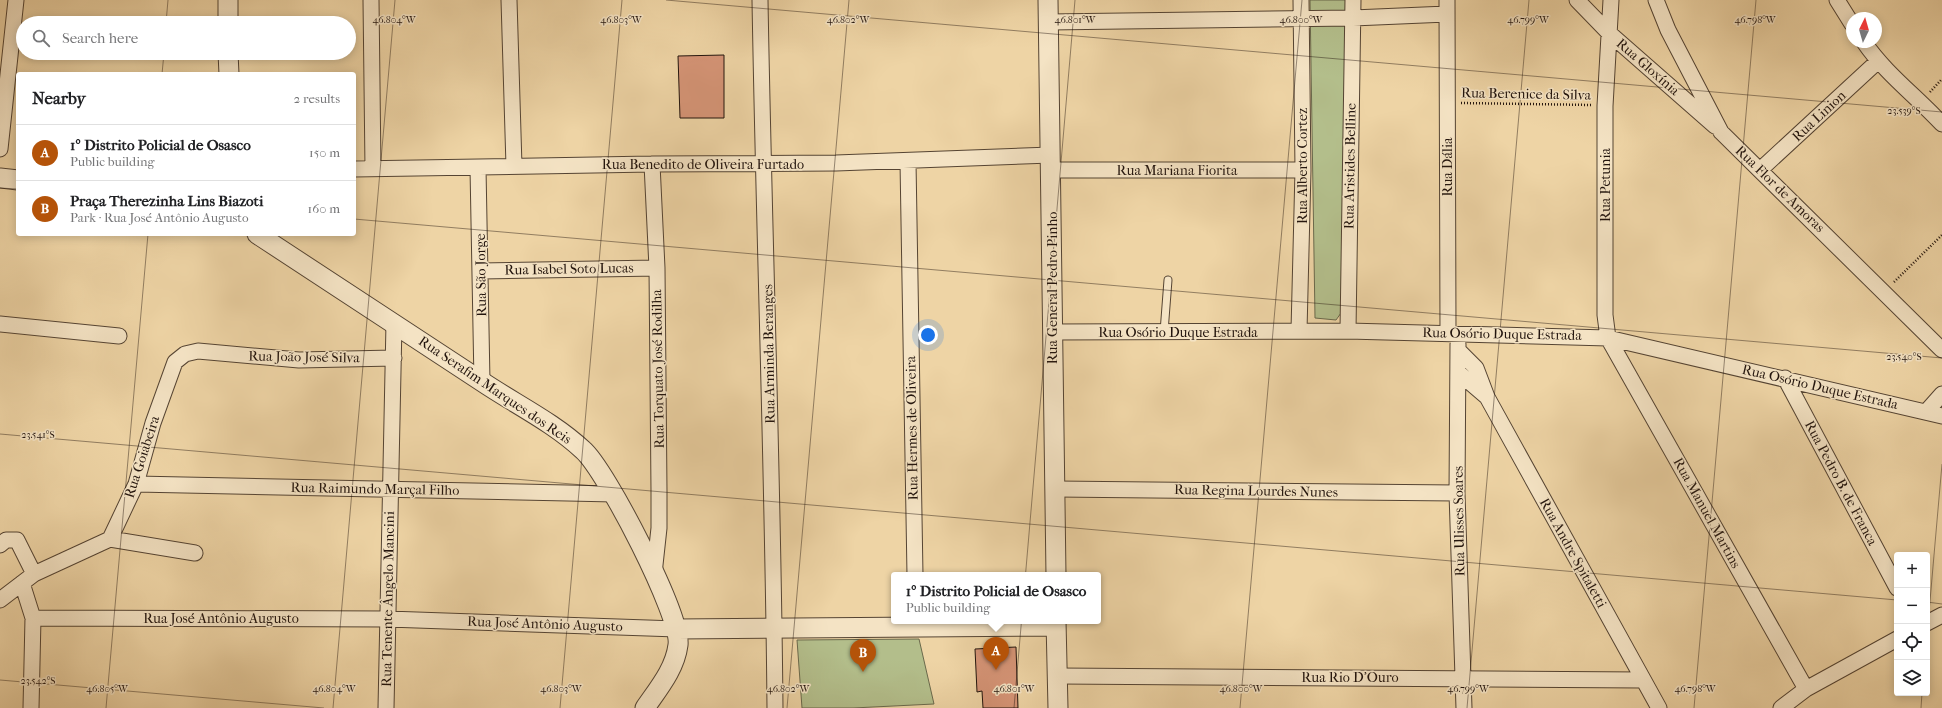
<!DOCTYPE html>
<html lang="en">
<head>
<meta charset="utf-8">
<style>
  body { margin:0; font-family:"IM FELL French Canon",serif; background:#f6f6f6; color:#202124 }
  .controls { position:absolute; right:12px; bottom:12px; display:grid; overflow:hidden; border-radius:4px; box-shadow:0 2px 10px #0003 }
  .controls button { width:36px; height:36px; display:grid; place-items:center; padding:0; border:0; border-bottom:1px solid #e0e0e0; background:#fff; color:#202124; font:20px sans-serif }
  .compass { position:absolute; left:1846px; top:12px; width:36px; height:36px; border-radius:50%; background:#fff; box-shadow:0 2px 10px #0003; rotate:5deg }
  .you { position:absolute; left:928px; top:335px; width:14px; height:14px; margin:-10px; border:3px solid #fff; border-radius:50%; background:#1a73e8; box-shadow:0 0 0 6px #1a73e833 }
  .badge { display:grid; place-items:center; width:26px; height:26px; border-radius:50%; background:#b45309; color:#fff; font-size:13px; font-weight:700 }
  .pin { position:absolute; translate:-50% -33px; filter:drop-shadow(0 1px 2px #0008) }
  .pin::after { content:''; position:absolute; top:21px; width:14px; height:12px; background:inherit; clip-path:polygon(0 0,100% 0,50% 100%) }
  .popup { position:absolute; left:891px; top:572px; width:210px; height:52px; box-sizing:border-box; display:grid; place-content:center; border-radius:4px; background:#fff; filter:drop-shadow(0 1px 3px #0005); font-size:13px; white-space:nowrap; color:#757577 }
  .popup b { font-size:15px; color:#202124 }
  .popup::after { content:''; position:absolute; left:50%; top:100%; margin-left:-8px; border:8px solid transparent; border-top-color:#fff }
  .list { margin:0; padding:0; list-style:none }
  h2 { display:flex; justify-content:space-between; align-items:center; height:52px; margin:0; padding:0 16px; font-size:17px }
  h2 small { font-size:13px; font-weight:400; color:#757577 }
  .list li { display:grid; grid-template-columns:26px 1fr auto; gap:12px; align-items:center; box-sizing:border-box; height:56px; padding:0 16px; border-top:1px solid #e0e0e0 }
  .list b { display:block; font-size:15px; white-space:nowrap }
  .list p { margin:0; font-size:13px; white-space:nowrap; color:#757577 }
  .list em { font-size:13px; font-style:normal; color:#757577 }
  .icon { flex:none; width:22px; height:22px; fill:none; stroke:currentColor; stroke-width:2; stroke-linecap:round; stroke-linejoin:round }
  .map { position:relative; flex:none; width:1942px; height:708px; overflow:hidden }
  .search { position:absolute; background:#fff; box-shadow:0 2px 10px #0003; left:16px; top:16px; width:340px; height:44px; display:flex; align-items:center; gap:10px; box-sizing:border-box; padding:0 14px; border-radius:22px; color:#757577; font-size:15px }
  .panel { position:absolute; background:#fff; box-shadow:0 2px 10px #0003; left:16px; top:72px; width:340px; height:164px; border-radius:4px }
  .map>svg:first-child { display:block }
</style>
</head>
<body>
<div class="map">
<svg width="1942" height="708" viewBox="0 0 1942 708">
  <rect width="100%" height="100%" fill="#eed4a5"/>
  <filter id="stains"><feTurbulence type="fractalNoise" baseFrequency=".005" numOctaves="4"/><feColorMatrix values="0 0 0 0 .2 0 0 0 0 .09 0 0 0 0 .02 0 0 0 .5 -.17"/></filter>
  <radialGradient id="worn" r=".72"><stop offset=".6" stop-color="#630" stop-opacity="0"/><stop offset="1" stop-color="#630" stop-opacity=".3"/></radialGradient>
  <path fill="#b3be8b" stroke="#6a694c" d="M1310 0H1348L1346 306 1336 320 1315 318Z
    M919 639 934 704 853 708H802L797 640Z"/>
  <path fill="#d59476" stroke="#22140d" d="M724 55V118H680L678 56Z
    M1016 647 1018 708H983L982 691 977 692 975 649Z"/>
  <g fill="none" stroke-linecap="round" stroke-linejoin="round">
    <defs>
      <path id="service" d="M1164 332 1168 280"/>
      <path id="minor" d="M371 0 373 169
        M509 0 514 166
        M760 0C764 236 773 472 775 708
        M1447 0 1448 333
        M1577 0 1609 33 1715 126
        M1611 0 1605 106V315L1608 338 1806 689
        M1656 0 1668 30 1721 132 1942 350
        M1837 0 1852 24
        M1049 22 1353 18 1447 14
        M1864 42C1885 73 1916 96 1942 124
        M0 149 16 0
        M908 162 915 575
        M652 164 657 268 659 491V528L654 574
        M478 168 482 382
        M354 169 652 164 836 163 1051 155
        M1051 170H1303
        M1760 170 1877 62
        M481 271 657 268
        M0 324 119 336
        M1299 331 1303 170 1301 0
        M1348 331 1353 0
        M1052 332 1348 331 1608 338 1942 416
        M1458 344 1457 493 1464 708
        M1458 350 1476 368 1487 397 1659 708
        M1459 373 1487 397
        M1785 378 1897 588
        M1926 412 1942 394
        M136 484 615 494
        M1056 489 1457 493
        M110 539 195 553
        M0 545 6 540H17L34 574
        M22 583 33 618 31 708
        M0 600 34 574 110 539 136 484 153 423 175 362 185 354 198 351 299 360 394 358
        M33 618 388 619 677 629
        M1927 623 1942 615
        M1058 676 1642 680
        M386 708 394 323
        M1781 708 1806 689 1897 639"/>
      <path id="tertiary" d="M228 0V23
        M1048 0 1056 575
        M228 53 229 74
        M0 178 18 180
        M257 234C332 283 406 332 481 381 515 404 553 422 583 450 606 470 682 617 678 645 675 669 658 689 645 708
        M1056 621 1058 708
        M677 629 1056 626"/>
    </defs>
    <use href="#service" stroke="#543" stroke-width="9"/>
    <use href="#minor" stroke="#543" stroke-width="17"/>
    <use href="#tertiary" stroke="#543" stroke-width="21"/>
    <path stroke="#22140d" stroke-width="2.5" stroke-dasharray="1 2" stroke-linecap="butt" d="M1930 92 1942 79
      M1461 103 1592 105
      M1894 282 1942 235"/>
    <use href="#service" stroke="#f4e3c4" stroke-width="7"/>
    <use href="#minor" stroke="#f4e3c4" stroke-width="15"/>
    <use href="#tertiary" stroke="#f4e3c4" stroke-width="19"/>
  </g>
  <path fill="none" stroke="#22140d" stroke-width="1" stroke-opacity="0.45" d="M666 0 1942 112M166 23 168 0M162 74 164 53M0 188 18 189M354 219 1942 358M0 434 1897 600M1927 602 1942 604M1927 635 1942 464M0 680 324 708M106 708 148 234M333 708 395 0M560 708 622 0M787 708 849 0M1014 708 1075 0M1240 708 1302 0M1467 708 1529 0M1694 708 1756 0M1921 708 1922 693"/>
  <g text-anchor="middle" dominant-baseline="central" stroke-width="3" stroke-linejoin="round" paint-order="stroke">
    <g font-size="14" fill="#22140d" stroke="#f4e3c4">
      <text transform="translate(1648 67) rotate(41)">Rua Gloxínia</text>
      <text transform="translate(1526 94) rotate(1)">Rua Berenice da Silva</text>
      <text transform="translate(1819 116) rotate(-43)">Rua Linion</text>
      <text x="703" y="164">Rua Benedito de Oliveira Furtado</text>
      <text transform="translate(1302 166) rotate(-90)">Rua Alberto Cortez</text>
      <text transform="translate(1350 166) rotate(-89)">Rua Aristides Belline</text>
      <text transform="translate(1447 167) rotate(-90)">Rua Dália</text>
      <text x="1177" y="170">Rua Mariana Fiorita</text>
      <text transform="translate(1605 185) rotate(-90)">Rua Petunia</text>
      <text transform="translate(1780 189) rotate(44)">Rua Flor de Amoras</text>
      <text transform="translate(569 269) rotate(-1)">Rua Isabel Soto Lucas</text>
      <text transform="translate(481 275) rotate(-91)">Rua São Jorge</text>
      <text transform="translate(1052 288) rotate(-90)">Rua General Pedro Pinho</text>
      <text x="1178" y="332">Rua Osório Duque Estrada</text>
      <text transform="translate(1502 334) rotate(1)">Rua Osório Duque Estrada</text>
      <text transform="translate(769 354) rotate(-91)">Rua Arminda Beranges</text>
      <text transform="translate(304 357) rotate(1)">Rua João José Silva</text>
      <text transform="translate(658 369) rotate(-91)">Rua Torquato José Rodilha</text>
      <text transform="translate(1820 387) rotate(13)">Rua Osório Duque Estrada</text>
      <text transform="translate(495 390) rotate(34)">Rua Serafim Marques dos Reis</text>
      <text transform="translate(912 428) rotate(-91)">Rua Hermes de Oliveira</text>
      <text transform="translate(142 457) rotate(-72)">Rua Goiabeira</text>
      <text transform="translate(1841 483) rotate(62)">Rua Pedro B. de Franca</text>
      <text transform="translate(375 489) rotate(1)">Rua Raimundo Marçal Filho</text>
      <text transform="translate(1256 491) rotate(1)">Rua Regina Lourdes Nunes</text>
      <text transform="translate(1707 513) rotate(61)">Rua Manuel Martins</text>
      <text transform="translate(1459 521) rotate(-91)">Rua Ulisses Soares</text>
      <text transform="translate(1573 553) rotate(61)">Rua Andre Spitaletti</text>
      <text transform="translate(388 599) rotate(-89)">Rua Tenente Ângelo Mancini</text>
      <text x="221" y="618">Rua José Antônio Augusto</text>
      <text transform="translate(545 624) rotate(2)">Rua José Antônio Augusto</text>
      <text x="1350" y="677">Rua Rio D'Ouro</text>
    </g>
  </g>
  <g font-size="10" text-anchor="middle" fill="#22140d" stroke="#f4e3c4" stroke-width="3" stroke-linejoin="round" paint-order="stroke">
    <text x="394" y="23">46.804°W</text>
    <text x="621" y="23">46.803°W</text>
    <text x="848" y="23">46.802°W</text>
    <text x="1075" y="23">46.801°W</text>
    <text x="1301" y="23">46.800°W</text>
    <text x="1528" y="23">46.799°W</text>
    <text x="1755" y="23">46.798°W</text>
    <text x="1904" y="114">23.539°S</text>
    <text x="1904" y="360">23.540°S</text>
    <text x="38" y="438">23.541°S</text>
    <text x="38" y="684">23.542°S</text>
    <text x="107" y="692">46.805°W</text>
    <text x="334" y="692">46.804°W</text>
    <text x="561" y="692">46.803°W</text>
    <text x="788" y="692">46.802°W</text>
    <text x="1014" y="692">46.801°W</text>
    <text x="1241" y="692">46.800°W</text>
    <text x="1468" y="692">46.799°W</text>
    <text x="1695" y="692">46.798°W</text>
  </g>
  <rect width="100%" height="100%" filter="url(#stains)"/>
  <rect width="100%" height="100%" fill="url(#worn)"/>
</svg>
<div class="controls">
<button>+</button>
<button>−</button>
<button><svg class="icon" aria-label="locate" viewBox="0 0 24 24"><circle cx="12" cy="12" r="6"/><path d="M12 2v4M12 18v4M2 12h4M18 12h4"/></svg></button>
<button><svg class="icon" aria-label="layers" viewBox="0 0 24 24"><path d="M12 4l9 5-9 5-9-5zM3 14l9 5 9-5"/></svg></button>
</div>
<svg class="compass" viewBox="-18 -18 36 36"><path d="M0-13l5 13h-10z" fill="#e53935"/><path d="M0 13l5-13h-10z" fill="#757577"/></svg>
<div class="you"></div>
<div class="pin badge" style="left:996px;top:670px">A</div>
<div class="popup"><b>1º Distrito Policial de Osasco</b>Public building</div>
<div class="pin badge" style="left:863px;top:672px">B</div>
<div class="search"><svg class="icon" aria-label="search" viewBox="0 0 24 24"><circle cx="10" cy="10" r="6"/><path d="M15 15l6 6"/></svg>Search here</div>
<section class="panel">
<h2>Nearby<small>2 results</small></h2>
<ul class="list">
<li><span class="badge">A</span><div><b>1º Distrito Policial de Osasco</b><p>Public building</p></div><em>150 m</em></li>
<li><span class="badge">B</span><div><b>Praça Therezinha Lins Biazoti</b><p>Park · Rua José Antônio Augusto</p></div><em>160 m</em></li>
</ul>
</section>
</div>
</body>
</html>
